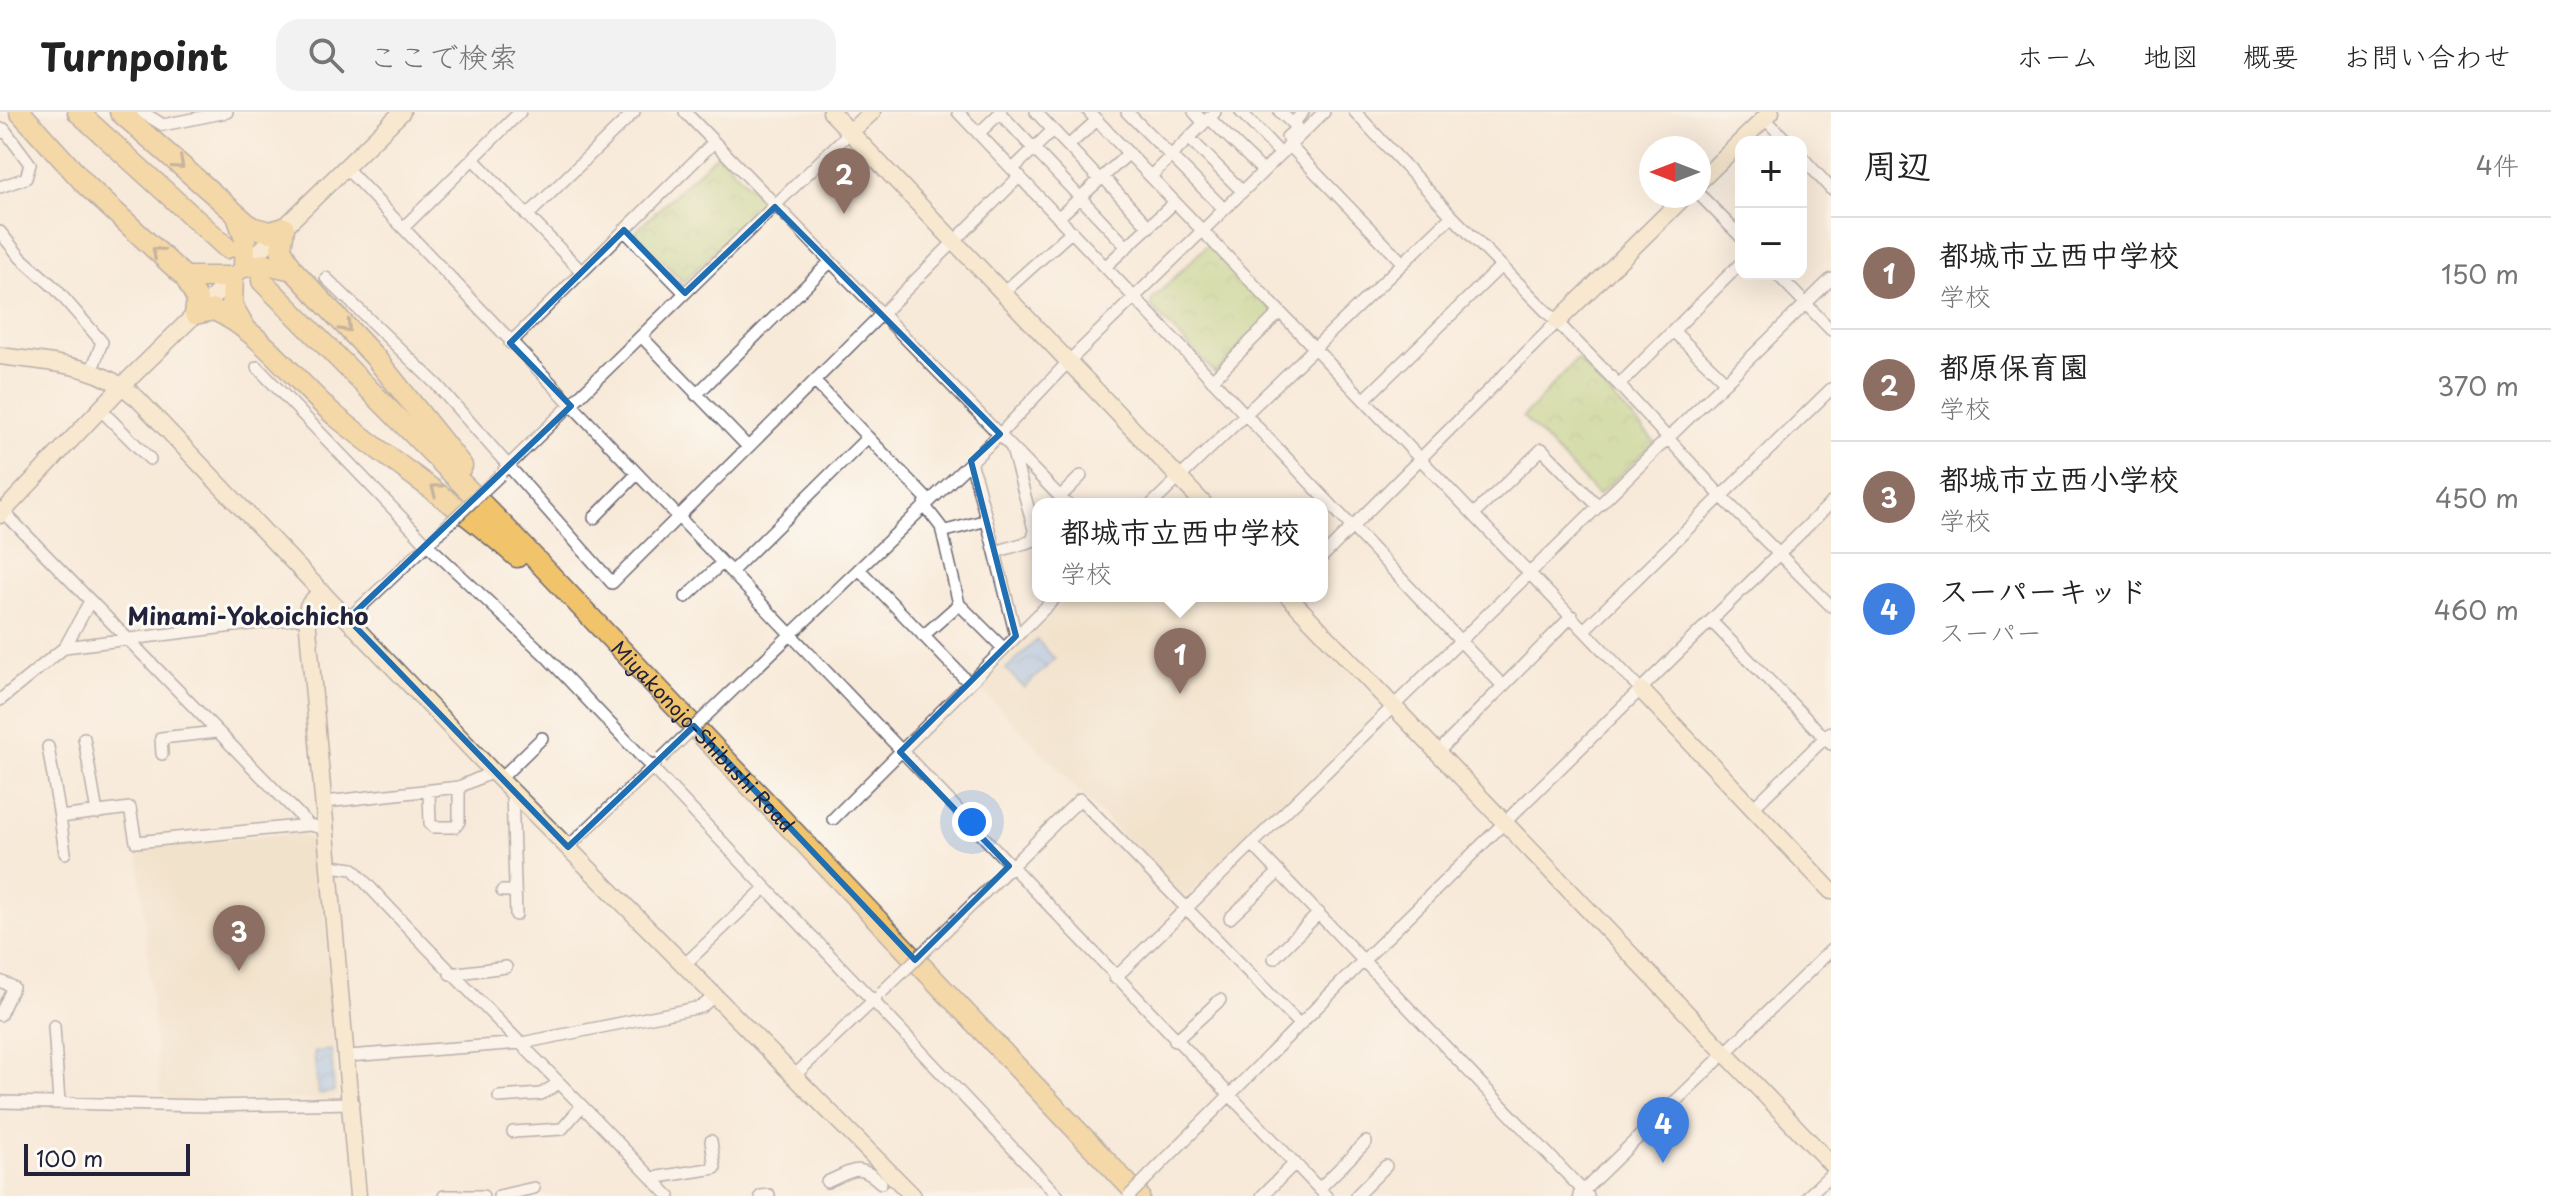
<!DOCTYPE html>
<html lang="ja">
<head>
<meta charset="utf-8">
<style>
  body { margin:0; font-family:"Playpen Sans","Klee One",sans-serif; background:#f2f2f2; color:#222 }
  .controls { position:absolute; right:24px; top:24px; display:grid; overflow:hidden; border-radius:16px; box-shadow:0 8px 32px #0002 }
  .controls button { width:72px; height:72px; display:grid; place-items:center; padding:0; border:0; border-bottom:2px solid #e0e0e0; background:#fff; color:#222; font:40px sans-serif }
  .compass { position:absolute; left:1639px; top:24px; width:72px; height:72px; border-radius:50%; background:#fff; box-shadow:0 8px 32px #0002; rotate:270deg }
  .scale { position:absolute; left:24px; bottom:20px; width:166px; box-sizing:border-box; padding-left:8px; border:4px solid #22223b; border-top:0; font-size:22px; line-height:28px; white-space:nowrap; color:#22223b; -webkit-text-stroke:6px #fdfcf7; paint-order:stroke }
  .you { position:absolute; left:972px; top:710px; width:28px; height:28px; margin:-20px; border:6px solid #fff; border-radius:50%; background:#1a73e8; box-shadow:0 0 0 12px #1a73e833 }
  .badge { display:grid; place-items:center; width:52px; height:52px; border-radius:50%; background:#ea580c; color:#fff; font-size:26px; font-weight:700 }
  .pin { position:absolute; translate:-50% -66px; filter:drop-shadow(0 2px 4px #0008) }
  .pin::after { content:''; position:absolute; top:42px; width:28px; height:24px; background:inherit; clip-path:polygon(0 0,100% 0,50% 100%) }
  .popup { position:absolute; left:1032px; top:386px; width:296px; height:104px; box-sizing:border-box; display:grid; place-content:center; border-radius:16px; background:#fff; filter:drop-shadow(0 2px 6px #0005); font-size:26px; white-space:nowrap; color:#767676 }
  .popup b { font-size:30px; color:#222 }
  .popup::after { content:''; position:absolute; left:50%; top:100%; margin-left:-16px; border:16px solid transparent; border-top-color:#fff }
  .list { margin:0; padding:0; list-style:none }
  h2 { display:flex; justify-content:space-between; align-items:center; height:104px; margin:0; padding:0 32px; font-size:34px }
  h2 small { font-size:26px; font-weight:400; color:#767676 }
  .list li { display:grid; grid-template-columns:52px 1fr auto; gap:24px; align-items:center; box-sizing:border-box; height:112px; padding:0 32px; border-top:2px solid #e0e0e0 }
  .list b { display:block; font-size:30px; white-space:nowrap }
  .list p { margin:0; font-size:26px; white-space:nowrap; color:#767676 }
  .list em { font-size:26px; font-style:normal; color:#767676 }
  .icon { flex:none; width:44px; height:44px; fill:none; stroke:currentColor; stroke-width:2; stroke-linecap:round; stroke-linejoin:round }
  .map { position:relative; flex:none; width:1831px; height:1084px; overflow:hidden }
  header { display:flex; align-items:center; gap:48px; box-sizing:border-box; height:112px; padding:0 40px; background:#fff; border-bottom:2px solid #e0e0e0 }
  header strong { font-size:38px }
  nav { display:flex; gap:44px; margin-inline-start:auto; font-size:28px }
  .search { width:560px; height:72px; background:#f2f2f2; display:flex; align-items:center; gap:20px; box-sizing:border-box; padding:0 28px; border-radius:24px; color:#767676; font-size:30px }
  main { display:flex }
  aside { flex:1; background:#fff }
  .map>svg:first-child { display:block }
</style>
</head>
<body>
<header>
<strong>Turnpoint</strong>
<div class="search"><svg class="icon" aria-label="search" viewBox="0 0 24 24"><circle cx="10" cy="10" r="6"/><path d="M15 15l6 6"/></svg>ここで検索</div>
<nav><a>ホーム</a><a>地図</a><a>概要</a><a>お問い合わせ</a></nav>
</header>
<main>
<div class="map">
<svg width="1831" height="1084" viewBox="0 0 1831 1084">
  <defs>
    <pattern id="park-crowns" width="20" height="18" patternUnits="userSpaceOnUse" patternTransform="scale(2)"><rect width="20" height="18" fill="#aece76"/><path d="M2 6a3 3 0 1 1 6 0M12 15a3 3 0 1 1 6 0" fill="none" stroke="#95b167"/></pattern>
    <pattern id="water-waves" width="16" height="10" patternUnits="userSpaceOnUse" patternTransform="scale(2)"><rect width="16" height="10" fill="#7aade7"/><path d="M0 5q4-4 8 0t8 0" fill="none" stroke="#648cbc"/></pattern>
  </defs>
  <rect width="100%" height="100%" fill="#fdfcf7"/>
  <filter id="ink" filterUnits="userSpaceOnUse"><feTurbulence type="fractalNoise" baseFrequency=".0125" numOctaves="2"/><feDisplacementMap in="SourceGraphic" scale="16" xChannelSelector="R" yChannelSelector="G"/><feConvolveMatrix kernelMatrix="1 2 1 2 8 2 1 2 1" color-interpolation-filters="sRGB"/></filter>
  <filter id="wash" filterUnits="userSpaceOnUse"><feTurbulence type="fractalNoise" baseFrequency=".006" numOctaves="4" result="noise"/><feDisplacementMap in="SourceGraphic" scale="32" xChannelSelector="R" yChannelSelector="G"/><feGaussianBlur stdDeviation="1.8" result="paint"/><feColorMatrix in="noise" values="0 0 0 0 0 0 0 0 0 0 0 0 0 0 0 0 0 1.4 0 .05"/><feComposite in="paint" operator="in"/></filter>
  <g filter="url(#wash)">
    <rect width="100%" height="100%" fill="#f8ead9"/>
    <path fill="#e9d9ba" d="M1070 484H1279L1382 591V598L1184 788 978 574Z
      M302 721 320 737 339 984 334 988 171 989 160 980 138 739 143 734Z"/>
    <path fill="url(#park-crowns)" stroke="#687858" stroke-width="2" d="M718 41 765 91 683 170 635 120Z
      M1208 132 1275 201 1215 261 1152 196V188Z
      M1577 247 1655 330 1598 383 1523 305Z"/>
    <path fill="url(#water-waves)" stroke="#4e6891" stroke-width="2" d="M1037 528 1055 547 1024 576 1006 557Z
      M331 938 334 980 318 982 314 940Z"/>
  </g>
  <g filter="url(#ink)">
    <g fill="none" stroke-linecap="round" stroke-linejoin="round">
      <defs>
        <path id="street" d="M142 0 163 13 227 0
          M685 0 1067 392
          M958 0 1503 574
          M999 0 1127 135
          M1036 0 1100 68
          M1089 0 1641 578
          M1127 0 1219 92
          M1194 0 1204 11
          M1241 0 1276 37
          M1280 0 1296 15
          M1355 0 1452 104 1619 273 1721 384 1831 494
          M1209 6 1258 54
          M1764 6 1788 30
          M0 21 4 17 30 52 26 66 0 75
          M979 21 1001 0
          M1287 25 1296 17V8L1303 0
          M1189 26 1237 74
          M1289 33 1402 150
          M1068 34 1097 8
          M1801 44 1831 77
          M473 47 582 160
          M345 55 1326 1084
          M1013 57 1053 18
          M1151 64 1215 0
          M1103 65 1149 115
          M1699 82 1741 125
          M527 104 634 0
          M1059 105 1129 41
          M404 115 520 0
          M624 118 685 181
          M0 120 21 146 55 176 102 230 92 258
          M1105 155 1175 90
          M1777 162 1831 218
          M326 166 437 273 612 471 1020 64
          M1003 181 1072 119
          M1673 219 1726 270
          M641 224 748 335
          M510 231 714 30
          M257 255 427 432 546 544 1058 1084
          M1212 268 1280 200
          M815 270 929 389
          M1619 273 1741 151
          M696 283 830 150
          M1365 287 1501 154
          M100 297 150 347
          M1012 337 1034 417
          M971 349 995 440 1032 429 1038 410
          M504 358 850 20
          M1060 385 1081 364
          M1152 392 1452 104
          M924 393 941 415 959 492
          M0 396 309 713 327 717
          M1474 402 1542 337 1598 394
          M594 406 637 362
          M942 420 987 408
          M995 440 1016 524
          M1322 445 1557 210
          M859 457 969 571
          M731 460 868 325
          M686 485 722 451
          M348 507 431 429
          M1711 509 1831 632
          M1584 518 1831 277
          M923 524 959 492 1004 537
          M65 535 307 505
          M0 588 65 535 90 489
          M712 598 1000 322 1068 250 1324 0
          M84 626 97 701
          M48 635 60 705 130 696 136 730 309 713
          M1439 639 1572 504
          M162 642 161 626 217 620
          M500 667 542 626
          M429 680 430 711 433 715H455L459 710V675
          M512 680 516 803
          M325 690 459 675 493 660
          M1753 696 1831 620
          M60 705 65 741
          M833 707 1057 484
          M1252 732 1588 1084
          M568 735 655 653
          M331 754 353 757C456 869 565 974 669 1084
          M502 779H515
          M1230 806 1279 760
          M934 830 1080 687 1300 913
          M1274 846 1319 801
          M684 853 764 777
          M450 862 506 855
          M1115 866 1831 167
          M0 869 13 875 0 903
          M54 914 59 991
          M1175 929 1220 888
          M348 944 522 931 701 895 715 884
          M794 964 876 886
          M499 985 541 982 559 971
          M0 990 211 994 353 991
          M513 1020 562 1017 581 995
          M1150 1063 1364 848 1831 391
          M652 1066 715 1056 711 1029
          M827 1070C853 1059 858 1050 881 1071
          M1319 1077 1366 1030
          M1579 1083 1831 838
          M444 1084H483
          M499 1084 534 1076
          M761 1084 769 1083
          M1262 1084 1295 1051
          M1356 1084 1386 1054
          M1808 1084 1831 1062"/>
        <path id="secondary" d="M831 0 1204 392
          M850 20 872 0
          M1699 70 1771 0
          M1557 210 1685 84
          M0 244C51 251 99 251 138 287L493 660 913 1084
          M0 403 123 273 402 0
          M321 479 308 494 307 505 358 1084
          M1288 484 1831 1052
          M1641 578 1831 779"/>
        <g id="highway">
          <path d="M20 0 87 74 185 165 197 187 195 202 214 198C263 220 297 272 338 306 397 354 460 394 517 445"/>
          <path d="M78 0 227 136"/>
          <path d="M120 0 251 115 270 120 284 116"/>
          <path d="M237 104 245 127 244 155 266 152 293 158"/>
          <path d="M284 116 281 137 293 158 374 244 462 354"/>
          <path d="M185 165H233L232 193 245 216"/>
          <path id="s1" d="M262 169 509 419 1139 1084"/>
        </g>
      </defs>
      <use href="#street" stroke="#6d6872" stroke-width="14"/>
      <use href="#secondary" stroke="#6d6872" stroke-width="19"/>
      <use href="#highway" stroke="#6d6872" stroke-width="23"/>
      <use href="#street" stroke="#fff" stroke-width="11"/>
      <use href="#secondary" stroke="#f9e7c3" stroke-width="16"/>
      <use href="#highway" stroke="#f1c36a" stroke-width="20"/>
      <defs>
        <path id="street-bridge" d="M434 426 500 363
          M662 646 712 598
          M882 880 934 830
          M1129 1084 1150 1063"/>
      </defs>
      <use href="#street-bridge" stroke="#6d6872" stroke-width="14" stroke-linecap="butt"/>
      <use href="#street-bridge" stroke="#fff" stroke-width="11"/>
    </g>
    <defs><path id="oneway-chevron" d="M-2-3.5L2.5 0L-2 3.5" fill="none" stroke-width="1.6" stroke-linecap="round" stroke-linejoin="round" transform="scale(2)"/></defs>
    <g stroke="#8a7252">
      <use href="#oneway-chevron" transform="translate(179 52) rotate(42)"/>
      <use href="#oneway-chevron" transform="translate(157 140) rotate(-138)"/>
      <use href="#oneway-chevron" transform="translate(346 215) rotate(47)"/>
      <use href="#oneway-chevron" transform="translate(436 377) rotate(-143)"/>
    </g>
  </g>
  <path d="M0 0H1831V1084H0ZM775 95 1000 322 971 349 1016 524 900 640 1009 754 915 848 694 614 568 735 348 507 571 294 510 231 624 118 685 181Z" fill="#f8ead9" fill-opacity=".55" fill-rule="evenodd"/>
  <path fill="none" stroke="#1f6fb2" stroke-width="6" stroke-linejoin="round" d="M775 95 1000 322 971 349 1016 524 900 640 1009 754 915 848 694 614 568 735 348 507 571 294 510 231 624 118 685 181Z"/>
  <g text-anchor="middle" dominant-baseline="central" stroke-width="6" stroke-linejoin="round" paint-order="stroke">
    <g font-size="20" fill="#22223b" stroke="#fdfcf7">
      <text stroke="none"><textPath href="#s1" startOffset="634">Miyakonojo-Shibushi Road</textPath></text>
    </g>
    <g font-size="24" font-weight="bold" fill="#22223b" stroke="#fdfcf7">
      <text x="248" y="503">Minami-Yokoichicho</text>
    </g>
  </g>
</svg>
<div class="controls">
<button>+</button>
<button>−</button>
</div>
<svg class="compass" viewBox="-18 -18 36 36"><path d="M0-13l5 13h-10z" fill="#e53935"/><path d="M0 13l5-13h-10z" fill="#767676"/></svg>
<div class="scale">100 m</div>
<div class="you"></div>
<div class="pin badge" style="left:1180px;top:582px;background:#8d6e63">1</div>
<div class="popup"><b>都城市立西中学校</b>学校</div>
<div class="pin badge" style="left:844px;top:102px;background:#8d6e63">2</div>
<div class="pin badge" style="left:239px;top:859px;background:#8d6e63">3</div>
<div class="pin badge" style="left:1663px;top:1051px;background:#3f7fe0">4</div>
</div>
<aside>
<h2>周辺<small>4件</small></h2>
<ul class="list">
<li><span class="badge" style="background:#8d6e63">1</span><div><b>都城市立西中学校</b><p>学校</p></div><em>150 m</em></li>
<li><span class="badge" style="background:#8d6e63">2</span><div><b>都原保育園</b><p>学校</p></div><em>370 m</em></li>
<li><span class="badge" style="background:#8d6e63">3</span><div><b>都城市立西小学校</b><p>学校</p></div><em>450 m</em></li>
<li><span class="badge" style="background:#3f7fe0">4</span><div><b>スーパーキッド</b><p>スーパー</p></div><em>460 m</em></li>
</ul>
</aside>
</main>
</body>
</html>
